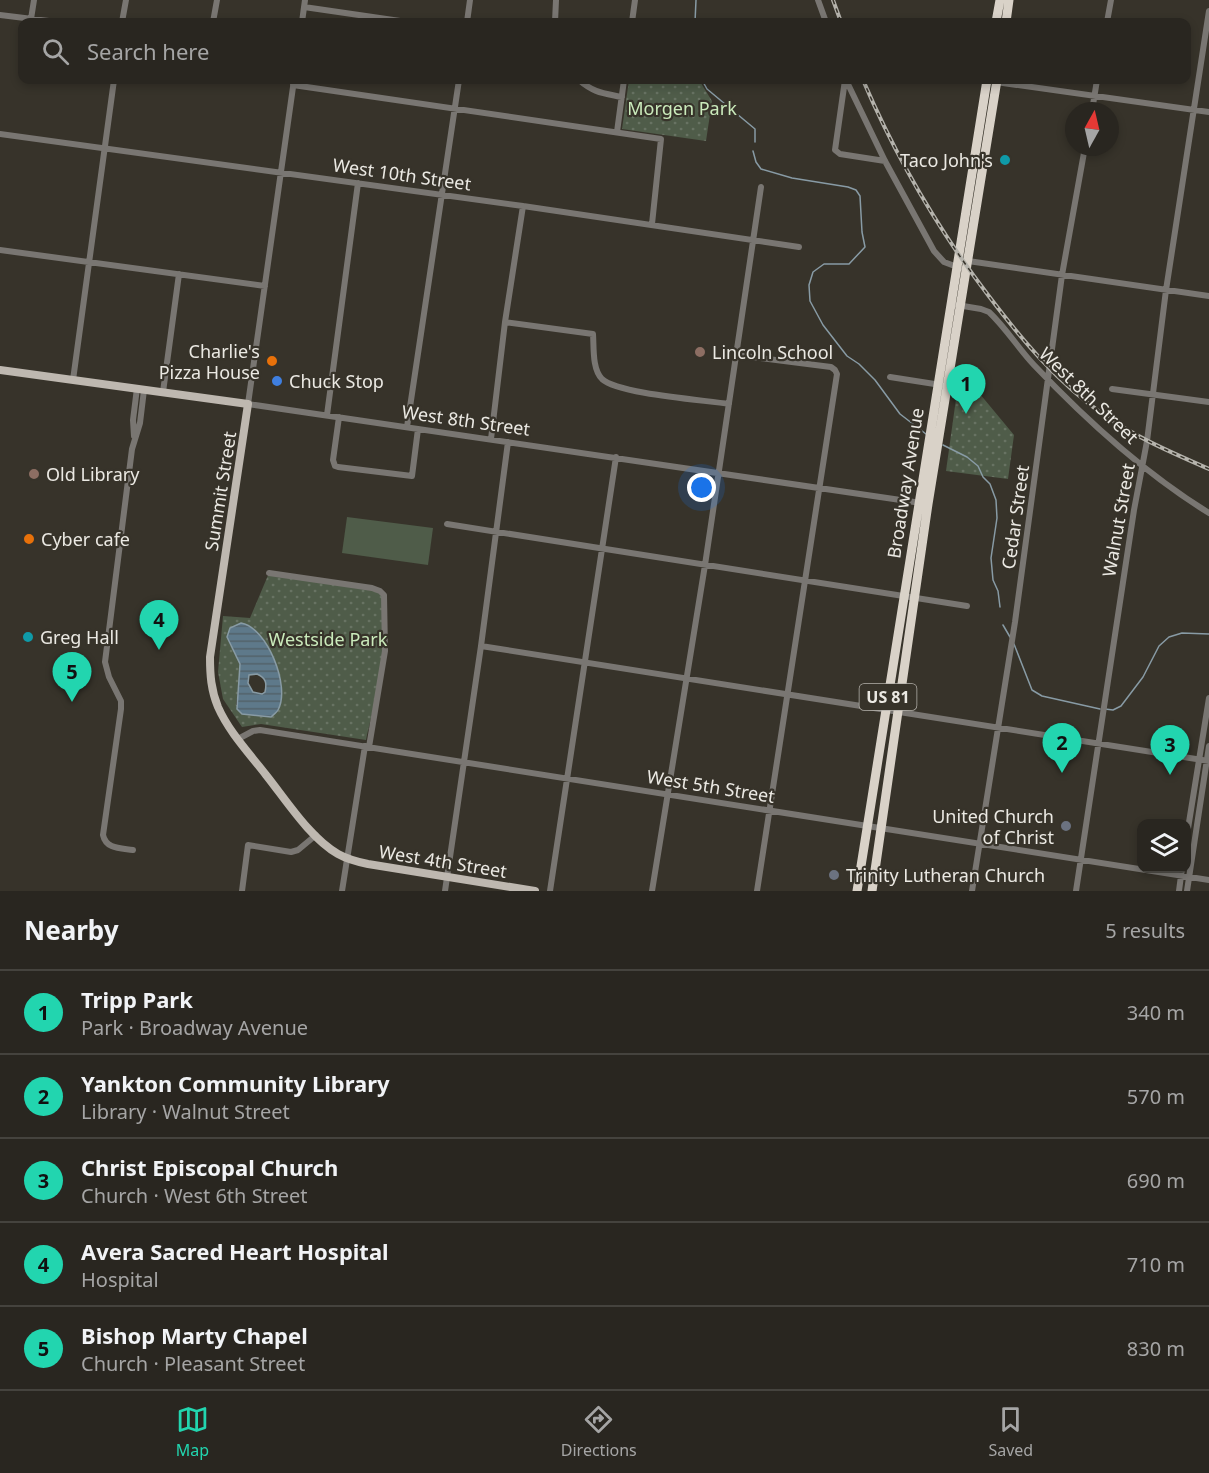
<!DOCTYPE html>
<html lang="en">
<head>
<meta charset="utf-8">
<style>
  body { margin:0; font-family:"Noto Sans",sans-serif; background:#35322d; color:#f1f3f6 }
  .controls { position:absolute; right:18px; bottom:18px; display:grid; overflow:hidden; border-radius:12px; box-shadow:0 3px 9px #0003 }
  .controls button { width:54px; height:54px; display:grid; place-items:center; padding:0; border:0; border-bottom:2px solid #45433e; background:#292620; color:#f1f3f6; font:30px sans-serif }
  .compass { position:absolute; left:1065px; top:102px; width:54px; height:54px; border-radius:50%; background:#292620; box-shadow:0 3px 9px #0003; rotate:8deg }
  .you { position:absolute; left:702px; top:488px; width:21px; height:21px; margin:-15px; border:4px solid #fff; border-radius:50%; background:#1a73e8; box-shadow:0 0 0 9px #1a73e833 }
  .badge { display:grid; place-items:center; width:39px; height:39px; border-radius:50%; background:#22d5af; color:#111; font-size:20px; font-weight:700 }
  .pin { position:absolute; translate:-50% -50px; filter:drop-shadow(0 2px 3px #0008) }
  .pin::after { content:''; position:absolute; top:32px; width:21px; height:18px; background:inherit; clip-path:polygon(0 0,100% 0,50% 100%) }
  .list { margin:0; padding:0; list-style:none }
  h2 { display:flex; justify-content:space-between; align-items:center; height:78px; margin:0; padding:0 24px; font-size:26px }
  h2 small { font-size:20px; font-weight:400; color:#a5a5a5 }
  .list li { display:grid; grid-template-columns:39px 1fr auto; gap:18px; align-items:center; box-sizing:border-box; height:84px; padding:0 24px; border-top:2px solid #45433e }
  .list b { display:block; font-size:22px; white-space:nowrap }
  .list p { margin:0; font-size:20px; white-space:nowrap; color:#a5a5a5 }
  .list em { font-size:20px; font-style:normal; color:#a5a5a5 }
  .icon { flex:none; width:33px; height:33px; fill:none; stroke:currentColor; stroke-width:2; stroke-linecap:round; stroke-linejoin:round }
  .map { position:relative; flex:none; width:1209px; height:891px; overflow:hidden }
  .search { position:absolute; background:#292620; box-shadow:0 3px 9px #0003; left:18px; right:18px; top:18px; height:66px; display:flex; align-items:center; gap:15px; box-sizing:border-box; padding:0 21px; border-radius:12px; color:#a5a5a5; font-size:22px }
  .sheet { height:498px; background:#292620 }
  nav { display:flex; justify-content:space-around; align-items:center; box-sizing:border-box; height:84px; border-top:2px solid #45433e; background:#292620; font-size:16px; color:#a5a5a5 }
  nav a { display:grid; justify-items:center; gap:3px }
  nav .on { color:#22d5af }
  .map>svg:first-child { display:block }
</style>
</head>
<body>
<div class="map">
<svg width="1209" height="891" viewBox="0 0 1209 891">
  <defs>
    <pattern id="park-dots" width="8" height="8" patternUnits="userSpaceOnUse" patternTransform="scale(1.5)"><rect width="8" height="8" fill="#4f5c49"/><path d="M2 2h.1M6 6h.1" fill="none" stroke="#687363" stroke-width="1.8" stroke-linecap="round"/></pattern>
    <pattern id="water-rules" width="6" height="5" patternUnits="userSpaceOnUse" patternTransform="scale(1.5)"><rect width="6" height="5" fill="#5e798a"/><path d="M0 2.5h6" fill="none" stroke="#53626a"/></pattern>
  </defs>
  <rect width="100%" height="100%" fill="#37332a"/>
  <path fill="#4f5c49" d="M347 517 433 528 428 565 342 553Z"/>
  <path fill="url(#park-dots)" fill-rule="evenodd" d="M629 80H699L712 101 706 141 622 129Z
    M960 370 1014 435 1008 479 946 471Z
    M269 573 380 591C396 622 374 704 366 740L261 724 242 727 223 699 218 672 223 616 250 618ZM228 633 276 663 280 678 281 699 236 705C238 691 243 673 239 660 235 650 226 643 228 633Z"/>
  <path fill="url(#water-rules)" stroke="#889ba5" stroke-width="1.5" fill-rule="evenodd" d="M241 623C267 627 291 687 278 710 278 711 272 716 271 717L242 714 237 709 240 664 227 637 230 628ZM257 674C266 678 267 683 265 692L262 694 253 692 248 683 249 675Z"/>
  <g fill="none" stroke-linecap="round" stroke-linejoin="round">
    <path stroke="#889ba5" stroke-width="1.5" d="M695 22 696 0
      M702 80 707 89 755 129V142
      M753 151 756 162 761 169 792 178 848 187 856 190 860 196 862 232 865 247 849 264H824L813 272 809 285 810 301 823 325 847 356 859 364 875 380 900 414 926 434
      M943 445 967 457 978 466 983 477 990 484 996 500 997 518 991 558 993 580 998 591 1000 607
      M1003 625 1010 637
      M1014 644 1032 690 1042 696 1100 709
      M1105 709 1113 710 1121 706 1143 677 1159 646 1169 637 1182 633 1209 634"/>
    <path stroke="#797672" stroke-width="6" d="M818 0 826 22
      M304 7 407 22
      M0 15 57 22
      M31 19 34 0
      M122 22 126 0
      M213 22 217 0
      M302 22 305 0
      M467 22 470 0
      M555 22 556 0
      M632 22 635 0
      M1107 22 1111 0
      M294 80 248 404 921 503
      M579 80C594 93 603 93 622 97
      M845 80 835 150 840 154 885 161
      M846 80 885 161 934 251 944 262 960 268
      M992 80 996 82 1209 112
      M293 85 661 139 652 224
      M1092 111 1097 80
      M617 132 624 80
      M0 134 523 206 799 247
      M0 250 265 286
      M968 261 1209 296
      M957 305 981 309 989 312C1006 328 1018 348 1034 365 1087 421 1144 473 1209 513
      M505 322 593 334C594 347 592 369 602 379 618 394 704 400 729 404
      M737 355 831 367 835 370 837 374 757 891
      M890 377 941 385
      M73 380 114 80
      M1112 389 1209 402
      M163 392 179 274
      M327 415 358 183
      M339 417 333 460 335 466 338 467 412 476 418 429
      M407 427 459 80
      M134 436 133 420 137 388
      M491 439 505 322 523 206
      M447 524 967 606
      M269 573 372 588 380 591 384 595 385 651 369 747
      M481 646 1209 761
      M238 739 253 731 260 730 1209 880
      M1186 841 1209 698
      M133 850C120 848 106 849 103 835L121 709V701L109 677 105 662 132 449 140 423 144 390
      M242 891 248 845 291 852 298 850 316 835
      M342 891 365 746
      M445 891 481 646 508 442
      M550 891 616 457
      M652 891 705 565 761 187
      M972 891 1015 622 1062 275 1085 147
      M1076 891 1134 510 1147 441 1166 290 1209 11
      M1179 891 1182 868
      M1187 891 1209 746"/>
    <path stroke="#beb8b0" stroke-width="8" d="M0 370 248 404 210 657C210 675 211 690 218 707 229 732 249 753 266 775 286 800 310 838 338 854 347 859 358 862 368 864L535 891"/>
    <path stroke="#d9d2c8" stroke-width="9" d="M996 22 1000 0
      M1006 22 1009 0
      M857 891 987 80
      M872 891 928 504 997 80"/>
    <defs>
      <path id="rail" d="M833 0 841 22
        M863 80C896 157 937 228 988 295 1022 340 1058 383 1104 415 1137 438 1173 453 1209 469"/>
    </defs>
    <use href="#rail" stroke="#b5b3ac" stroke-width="4"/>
    <use href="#rail" stroke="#37332a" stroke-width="1.5" stroke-dasharray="4.5" stroke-linecap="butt"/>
  </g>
  <g fill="#0f9aa8" stroke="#37332a" stroke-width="2">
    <circle cx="1005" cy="160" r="6"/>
    <circle cx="28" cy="637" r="6"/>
  </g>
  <g fill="#8d6e63" stroke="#37332a" stroke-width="2">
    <circle cx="700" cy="352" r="6"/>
    <circle cx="34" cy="474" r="6"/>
  </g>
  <g fill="#e8710a" stroke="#37332a" stroke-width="2">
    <circle cx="272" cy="361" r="6"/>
    <circle cx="29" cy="539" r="6"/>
  </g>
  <circle fill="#3f7fe0" stroke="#37332a" stroke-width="2" cx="277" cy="381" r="6"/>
  <g fill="#6b7280" stroke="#37332a" stroke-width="2">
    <circle cx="1066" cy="826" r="6"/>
    <circle cx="834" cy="875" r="6"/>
  </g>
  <g text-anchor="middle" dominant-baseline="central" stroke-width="4.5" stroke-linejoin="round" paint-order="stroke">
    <rect fill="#37332a" stroke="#b5b2ac" stroke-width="1.5" x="859.5" y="684" width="57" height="26" rx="4.5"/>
    <g font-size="16" font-weight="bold" fill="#ebe9e3">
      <text x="888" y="697">US 81</text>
    </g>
    <g font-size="18" fill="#caeabb" stroke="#37332a">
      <text x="682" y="108">Morgen Park</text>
      <text x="328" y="639">Westside Park</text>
    </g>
    <g font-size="18" fill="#ebe9e3" stroke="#37332a" text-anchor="start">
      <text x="993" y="160" text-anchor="end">Taco John's</text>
      <text x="260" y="351" text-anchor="end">Charlie's<tspan x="260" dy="21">Pizza House</tspan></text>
      <text x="712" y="352">Lincoln School</text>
      <text x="289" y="381">Chuck Stop</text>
      <text x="46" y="474">Old Library</text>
      <text x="41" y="539">Cyber cafe</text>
      <text x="40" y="637">Greg Hall</text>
      <text x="1054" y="816" text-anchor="end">United Church<tspan x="1054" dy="21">of Christ</tspan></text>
      <text x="846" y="875">Trinity Lutheran Church</text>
    </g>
    <g font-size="18" fill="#ebe9e3" stroke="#37332a">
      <text transform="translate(402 174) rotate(8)">West 10th Street</text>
      <text transform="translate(1089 395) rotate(44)">West 8th Street</text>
      <text transform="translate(466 420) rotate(8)">West 8th Street</text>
      <text transform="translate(905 483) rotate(-81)">Broadway Avenue</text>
      <text transform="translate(220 491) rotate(-81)">Summit Street</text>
      <text transform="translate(1015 517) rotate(-82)">Cedar Street</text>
      <text transform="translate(1118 520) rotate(-80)">Walnut Street</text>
      <text transform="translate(711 786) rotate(9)">West 5th Street</text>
      <text transform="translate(443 861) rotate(9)">West 4th Street</text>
    </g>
  </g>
</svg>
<div class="controls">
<button><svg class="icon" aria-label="layers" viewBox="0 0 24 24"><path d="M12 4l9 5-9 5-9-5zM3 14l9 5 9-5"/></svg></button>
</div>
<svg class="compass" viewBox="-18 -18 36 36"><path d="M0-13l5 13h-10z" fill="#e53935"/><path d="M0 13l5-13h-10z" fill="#a5a5a5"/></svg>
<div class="you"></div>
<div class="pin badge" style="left:966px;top:414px">1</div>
<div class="pin badge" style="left:1062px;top:773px">2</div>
<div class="pin badge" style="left:1170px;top:775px">3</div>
<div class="pin badge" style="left:159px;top:650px">4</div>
<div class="pin badge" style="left:72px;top:702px">5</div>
<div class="search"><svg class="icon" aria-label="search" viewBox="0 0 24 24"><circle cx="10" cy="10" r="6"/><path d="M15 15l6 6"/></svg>Search here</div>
</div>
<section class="sheet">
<h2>Nearby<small>5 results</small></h2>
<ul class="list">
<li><span class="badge">1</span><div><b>Tripp Park</b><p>Park · Broadway Avenue</p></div><em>340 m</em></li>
<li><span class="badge">2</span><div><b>Yankton Community Library</b><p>Library · Walnut Street</p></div><em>570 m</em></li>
<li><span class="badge">3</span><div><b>Christ Episcopal Church</b><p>Church · West 6th Street</p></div><em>690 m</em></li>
<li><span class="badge">4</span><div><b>Avera Sacred Heart Hospital</b><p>Hospital</p></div><em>710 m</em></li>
<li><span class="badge">5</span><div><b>Bishop Marty Chapel</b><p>Church · Pleasant Street</p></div><em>830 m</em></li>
</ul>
</section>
<nav>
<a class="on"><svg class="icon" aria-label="map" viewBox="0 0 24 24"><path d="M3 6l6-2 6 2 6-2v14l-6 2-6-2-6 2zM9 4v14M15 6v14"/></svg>Map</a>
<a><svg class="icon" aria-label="directions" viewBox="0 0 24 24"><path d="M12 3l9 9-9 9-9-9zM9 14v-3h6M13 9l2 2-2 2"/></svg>Directions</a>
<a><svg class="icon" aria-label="saved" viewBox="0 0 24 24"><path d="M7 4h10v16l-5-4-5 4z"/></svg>Saved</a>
</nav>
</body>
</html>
